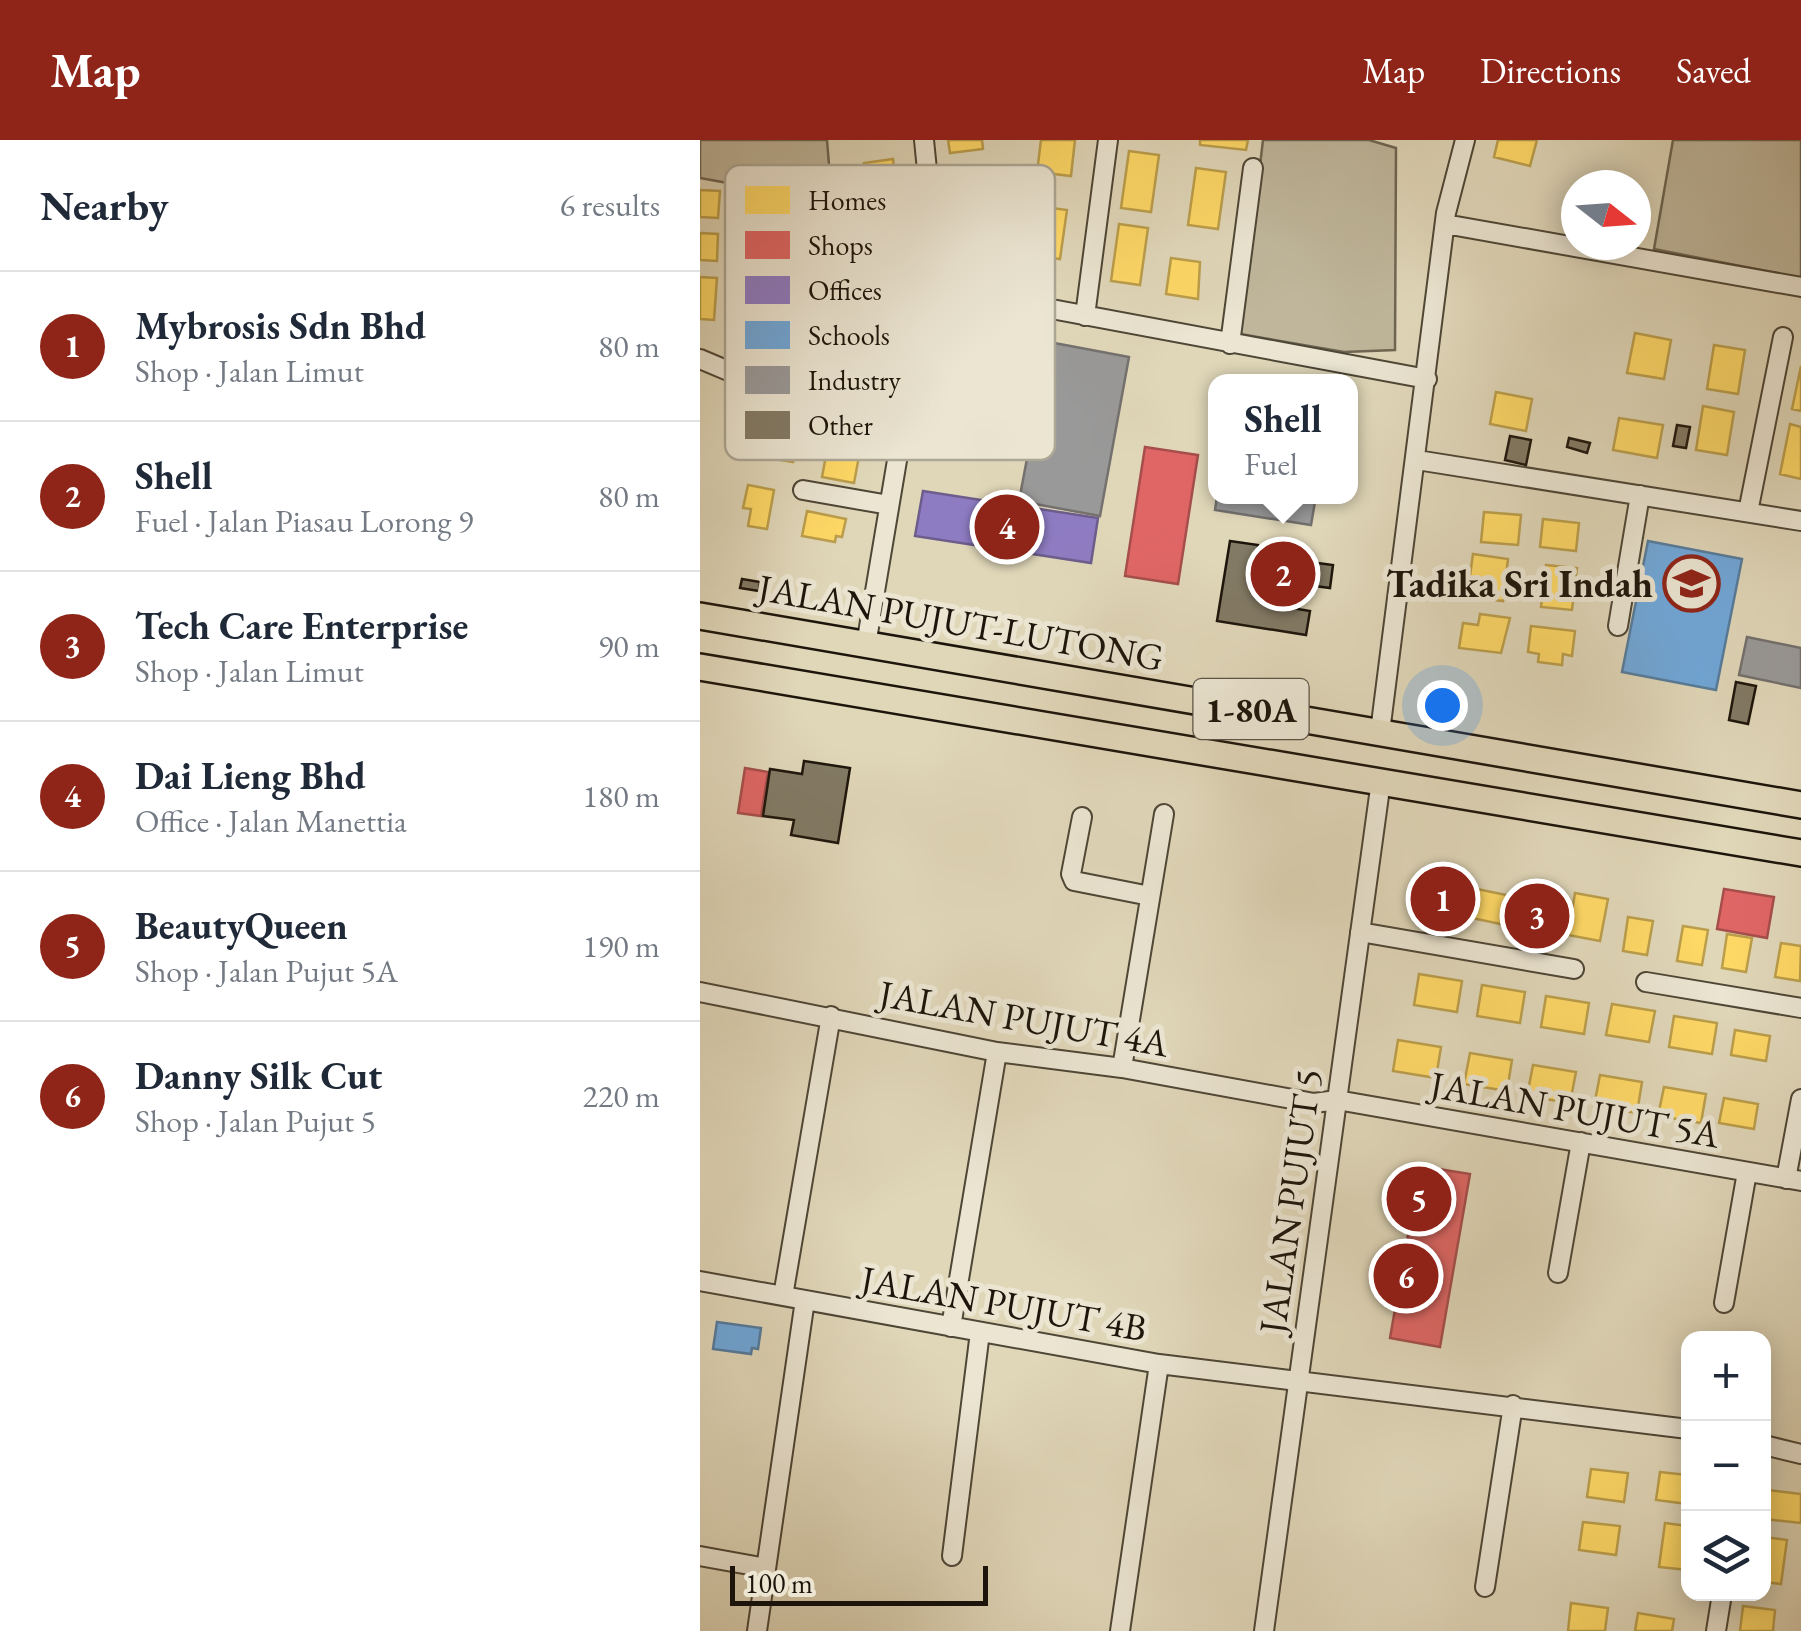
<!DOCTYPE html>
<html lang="en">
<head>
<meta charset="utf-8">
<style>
  body { margin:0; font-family:"EB Garamond",serif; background:#f6f6f7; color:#1f2937 }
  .controls { position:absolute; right:30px; bottom:30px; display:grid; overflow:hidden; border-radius:20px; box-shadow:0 5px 25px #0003 }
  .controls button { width:90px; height:90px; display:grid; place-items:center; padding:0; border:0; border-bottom:2px solid #e0e1e3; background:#fff; color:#1f2937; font:50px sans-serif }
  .compass { position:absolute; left:861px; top:30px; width:90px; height:90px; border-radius:50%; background:#fff; box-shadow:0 5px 25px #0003; rotate:107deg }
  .scale { position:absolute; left:30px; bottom:25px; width:258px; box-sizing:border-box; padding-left:10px; border:5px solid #1d150b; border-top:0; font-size:28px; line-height:35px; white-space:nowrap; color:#1d150b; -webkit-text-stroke:8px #ebe5d2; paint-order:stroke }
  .you { position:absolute; left:742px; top:565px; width:35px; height:35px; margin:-25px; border:8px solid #fff; border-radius:50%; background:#1a73e8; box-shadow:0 0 0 15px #1a73e833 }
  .badge { display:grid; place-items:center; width:65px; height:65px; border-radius:50%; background:#8f2418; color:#fff; font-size:32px; font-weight:700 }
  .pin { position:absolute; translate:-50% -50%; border:5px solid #fff; box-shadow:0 2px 10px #0006 }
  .popup { position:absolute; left:508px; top:234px; width:150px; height:130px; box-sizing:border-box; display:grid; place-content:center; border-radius:20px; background:#fff; filter:drop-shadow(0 2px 8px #0005); font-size:32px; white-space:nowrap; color:#747a83 }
  .popup b { font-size:38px; color:#1f2937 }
  .popup::after { content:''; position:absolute; left:50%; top:100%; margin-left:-20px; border:20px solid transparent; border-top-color:#fff }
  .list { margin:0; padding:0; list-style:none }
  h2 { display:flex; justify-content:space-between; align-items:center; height:130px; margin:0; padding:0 40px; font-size:42px }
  h2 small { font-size:32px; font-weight:400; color:#747a83 }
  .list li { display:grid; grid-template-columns:65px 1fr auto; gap:30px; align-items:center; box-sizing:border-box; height:150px; padding:0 40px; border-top:2px solid #e0e1e3 }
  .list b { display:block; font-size:38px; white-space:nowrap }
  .list p { margin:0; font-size:32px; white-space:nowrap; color:#747a83 }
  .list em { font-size:32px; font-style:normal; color:#747a83 }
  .icon { flex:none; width:55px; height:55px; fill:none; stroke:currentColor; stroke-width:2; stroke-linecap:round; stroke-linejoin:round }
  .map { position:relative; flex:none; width:1101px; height:1491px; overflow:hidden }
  header { display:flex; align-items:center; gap:60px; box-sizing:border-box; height:140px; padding:0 50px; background:#8f2418; color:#fff }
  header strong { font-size:48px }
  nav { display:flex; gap:55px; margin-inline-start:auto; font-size:35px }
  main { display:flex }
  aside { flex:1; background:#fff }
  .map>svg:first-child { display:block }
</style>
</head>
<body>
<header>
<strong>Map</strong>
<nav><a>Map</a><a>Directions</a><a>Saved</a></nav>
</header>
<main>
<aside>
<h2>Nearby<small>6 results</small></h2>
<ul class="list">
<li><span class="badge">1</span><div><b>Mybrosis Sdn Bhd</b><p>Shop · Jalan Limut</p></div><em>80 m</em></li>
<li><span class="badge">2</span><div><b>Shell</b><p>Fuel · Jalan Piasau Lorong 9</p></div><em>80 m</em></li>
<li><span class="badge">3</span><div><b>Tech Care Enterprise</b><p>Shop · Jalan Limut</p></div><em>90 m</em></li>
<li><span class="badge">4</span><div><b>Dai Lieng Bhd</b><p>Office · Jalan Manettia</p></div><em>180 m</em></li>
<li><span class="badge">5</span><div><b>BeautyQueen</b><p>Shop · Jalan Pujut 5A</p></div><em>190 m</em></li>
<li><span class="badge">6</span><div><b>Danny Silk Cut</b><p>Shop · Jalan Pujut 5</p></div><em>220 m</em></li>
</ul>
</aside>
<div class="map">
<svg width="1101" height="1491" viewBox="0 0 1101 1491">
  <rect width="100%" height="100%" fill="#e0d7b9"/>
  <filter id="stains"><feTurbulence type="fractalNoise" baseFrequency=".002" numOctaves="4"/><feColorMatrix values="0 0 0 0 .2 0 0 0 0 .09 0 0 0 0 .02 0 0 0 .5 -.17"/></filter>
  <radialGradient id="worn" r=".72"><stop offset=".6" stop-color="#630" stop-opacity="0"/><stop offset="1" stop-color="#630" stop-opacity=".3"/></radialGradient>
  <path fill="#bfb69b" stroke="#6e6653" stroke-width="2.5" d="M0 0H127L132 62 0 38Z
    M563 0H669L696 8 695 210 644 212 540 194Z
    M973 0H1101V138L954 109Z"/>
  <path fill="#ffd966" stroke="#bb9e4b" stroke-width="2.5" d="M248 0H282L283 9 250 13Z
    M341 0H375L371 36 337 32Z
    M500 0H548L546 10 500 5Z
    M798 0H837L830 26 794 17Z
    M429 11 459 15 451 72 421 68Z
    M193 19 197 55 168 58 164 23Z
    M285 28 290 69 256 72 252 32Z
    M496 28 526 32 518 89 488 85Z
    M0 50 20 51 18 78 0 77Z
    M330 65 367 70 360 119 323 114Z
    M419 84 448 88 440 145 411 141Z
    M92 87 124 92 118 136 85 131Z
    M292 88 293 115 259 117 258 89Z
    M165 92 197 97 191 139 159 134Z
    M0 93 18 94 17 121 0 120Z
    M471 118 500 122 498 159 466 154Z
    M0 137 17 138 14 180 0 179Z
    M87 148 113 152 104 205 79 201Z
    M155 150 189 156 184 183 150 177Z
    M250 185 289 191 281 241 242 235Z
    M305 190 331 194 326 228 300 225Z
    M935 193 971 200 964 239 927 233Z
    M146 197 180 203 175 230 141 224Z
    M1014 205 1045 210 1038 254 1007 249Z
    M1101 226V271L1092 269Z
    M796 252 832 259 826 291 790 284Z
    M1003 266 1034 272 1027 315 996 310Z
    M919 278 963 285 957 318 913 310Z
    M55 281 99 288 93 322 49 315Z
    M1090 284 1101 287V339L1080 334Z
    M130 294 162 300 154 343 122 337Z
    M48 345 74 350 67 389 48 386 51 369 43 368Z
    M107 371 146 379 142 397 136 396 135 402 102 396Z
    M784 372 821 375 818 405 781 402Z
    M843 379 879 383 876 411 840 407Z
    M773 414 808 419 803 461 767 457Z
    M846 425 877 428 872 470 841 467Z
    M780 474 810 478 801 513 759 508 763 483 778 485Z
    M831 486 875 491 872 516 863 514 862 525 838 522 839 514 828 512Z
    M777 749 811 756 805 785 772 778Z
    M875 753 908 759 900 801 868 795Z
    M928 777 953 781 947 815 923 811Z
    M983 786 1008 790 1002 825 977 821Z
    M1027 794 1052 798 1046 832 1022 828Z
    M1081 803 1101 806 1100 841 1075 837Z
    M719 834 762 841 757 872 714 865Z
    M782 845 825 852 820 883 777 876Z
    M846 856 889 863 884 894 841 887Z
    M912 864 955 871 949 902 906 895Z
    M974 876 1017 883 1012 914 969 907Z
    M1035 890 1070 896 1066 921 1031 915Z
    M698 900 741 907 736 938 693 931Z
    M770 913 812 920 807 951 764 944Z
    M833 925 876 932 870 963 827 956Z
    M900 935 942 942 937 973 894 966Z
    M964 947 1006 954 1001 983 958 976Z
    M1024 958 1058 964 1054 989 1019 983Z
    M891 1329 928 1333 924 1362 887 1357Z
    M960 1332 988 1335V1364L956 1360Z
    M1068 1350 1101 1354V1383L1064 1379Z
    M883 1382 920 1386 916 1415 879 1410Z
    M965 1383 988 1386V1430L959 1427Z
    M1064 1397 1087 1400 1081 1444 1064 1442Z
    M871 1463 908 1468 905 1491H868Z
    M1043 1466 1075 1470 1073 1491H1040Z
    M938 1473 974 1479 972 1491H935Z"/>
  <path fill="#e06666" stroke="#a64e4b" stroke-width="2.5" d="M445 307 498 315 478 444 425 436Z
    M571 419 600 423 592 468 562 463Z
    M45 628 68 632 61 676 38 673Z
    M729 741 762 747 757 777 724 770Z
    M1024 749 1074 757 1067 798 1017 789Z
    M826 752 849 757 847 762 856 764 851 791 819 790Z
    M720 1026 770 1034 740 1207 690 1198Z"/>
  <path fill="#8e7cc3" stroke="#6c5d8c" stroke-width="2.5" d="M223 351 398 378 391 423 215 396Z"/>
  <path fill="#6fa8dc" stroke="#567c9d" stroke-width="2.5" d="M948 401 1042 419 1016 550 922 532Z
    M17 1182 61 1188 58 1209 52 1208 51 1214 13 1209Z"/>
  <path fill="#999" stroke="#74716e" stroke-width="2.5" d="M349 202 429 217 400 376 319 361Z
    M517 356H616L611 385 515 370Z
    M1047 497 1101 508V548L1039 535Z"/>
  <path fill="#827a65" stroke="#1d150b" stroke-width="2.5" d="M61 58 86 62 83 78 59 74Z
    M977 285 990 287 986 308 973 306Z
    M810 296 831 300 826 325 805 320Z
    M869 298 890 303 887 313 867 307Z
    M530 401 558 405 557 415 570 417 562 463 610 471 606 495 517 481Z
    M610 422 633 425 630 448 607 445Z
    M42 439 60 442 59 451 40 448Z
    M1036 542 1056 546 1048 584 1029 580Z
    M104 621 150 628 138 703 91 695 94 680 63 676 70 629 102 634Z"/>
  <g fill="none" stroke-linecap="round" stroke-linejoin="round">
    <defs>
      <path id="minor" d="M745 84 1101 147
        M228 146 727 239
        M385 176 408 0
        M530 204 553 28
        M0 219 69 248 204 272
        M45 239 56 105
        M717 320 1101 381
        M103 350 189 365
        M1048 372 1083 197
        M918 486 940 355
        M166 505 234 100 224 0
        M680 592 746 73 765 0
        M382 677 371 734 374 741 450 756
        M660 792 874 829
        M946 842 1101 868
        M0 852 297 912 422 928 614 963 637 960 1101 1041
        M422 928 464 674
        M1086 1039 1101 959
        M858 1133 881 1002
        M0 1141 459 1224 988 1289
        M83 1156 131 876
        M1024 1163 1047 1032
        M251 1187 297 912
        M1064 1305 1101 1314
        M0 1416 66 1428
        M252 1416 280 1192
        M785 1447 813 1265
        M57 1491 105 1160
        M420 1491 459 1224
        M564 1491 681 641
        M1016 1491 1022 1454"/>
      <path id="highway" d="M0 476 1101 665
        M0 527 1101 713"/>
    </defs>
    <use href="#minor" stroke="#4e4636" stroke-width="22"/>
    <use href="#highway" stroke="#1d150b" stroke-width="30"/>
    <use href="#minor" stroke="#ebe5d2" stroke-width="18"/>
    <use href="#highway" stroke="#e0d7b9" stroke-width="25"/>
  </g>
  <defs>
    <symbol id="school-ring" viewBox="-11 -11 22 22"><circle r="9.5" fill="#ebe5d2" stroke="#8f2418" stroke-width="1.5"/><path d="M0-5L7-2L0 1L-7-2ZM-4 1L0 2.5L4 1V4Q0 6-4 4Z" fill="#8f2418"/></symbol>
  </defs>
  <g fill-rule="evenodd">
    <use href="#school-ring" x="960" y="412" width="63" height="63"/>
  </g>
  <g text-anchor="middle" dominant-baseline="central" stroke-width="10" stroke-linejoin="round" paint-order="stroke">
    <rect fill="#ebe5d2" stroke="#5b5347" stroke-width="2.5" x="493.5" y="539" width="115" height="60" rx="8"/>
    <g font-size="35" font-weight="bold" fill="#1d150b">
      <text x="551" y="569">1-80A</text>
    </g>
    <g font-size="38" font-weight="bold" fill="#1d150b" stroke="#ebe5d2" text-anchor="end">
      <text x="953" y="443">Tadika Sri Indah</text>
    </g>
    <g font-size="38" fill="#1d150b" stroke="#ebe5d2">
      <text transform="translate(261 482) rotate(10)">JALAN PUJUT-LUTONG</text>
      <text transform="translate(324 878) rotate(10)">JALAN PUJUT 4A</text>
      <text transform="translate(875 969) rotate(10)">JALAN PUJUT 5A</text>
      <text transform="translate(590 1061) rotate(-82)">JALAN PUJUT 5</text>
      <text transform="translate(304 1163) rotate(10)">JALAN PUJUT 4B</text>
    </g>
  </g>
  <rect x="25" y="25" width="330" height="295" rx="15" fill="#ebe5d2" stroke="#ada796" stroke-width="2.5"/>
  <rect x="45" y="46" width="45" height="28" fill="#ffd966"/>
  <rect x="45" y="91" width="45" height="28" fill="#e06666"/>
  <rect x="45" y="136" width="45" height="28" fill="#8e7cc3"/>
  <rect x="45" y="181" width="45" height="28" fill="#6fa8dc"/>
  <rect x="45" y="226" width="45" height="28" fill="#999"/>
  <rect x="45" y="271" width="45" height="28" fill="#827a65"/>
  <g font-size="28" fill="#1d150b">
    <text x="108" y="70">Homes</text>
    <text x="108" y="115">Shops</text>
    <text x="108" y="160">Offices</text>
    <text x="108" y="205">Schools</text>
    <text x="108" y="250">Industry</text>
    <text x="108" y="295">Other</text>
  </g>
  <rect width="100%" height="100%" filter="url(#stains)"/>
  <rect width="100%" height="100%" fill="url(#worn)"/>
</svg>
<div class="controls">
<button>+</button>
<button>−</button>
<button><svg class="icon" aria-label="layers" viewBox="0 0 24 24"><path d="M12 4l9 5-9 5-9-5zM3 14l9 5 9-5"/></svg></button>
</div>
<svg class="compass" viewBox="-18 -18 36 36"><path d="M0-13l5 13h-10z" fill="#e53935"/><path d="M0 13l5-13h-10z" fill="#747a83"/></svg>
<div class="scale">100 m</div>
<div class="you"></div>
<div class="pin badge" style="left:743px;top:759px">1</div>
<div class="pin badge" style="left:583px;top:434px">2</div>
<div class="popup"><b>Shell</b>Fuel</div>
<div class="pin badge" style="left:837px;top:776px">3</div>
<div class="pin badge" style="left:307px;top:387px">4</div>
<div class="pin badge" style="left:719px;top:1059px">5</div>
<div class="pin badge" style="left:706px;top:1136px">6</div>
</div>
</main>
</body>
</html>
